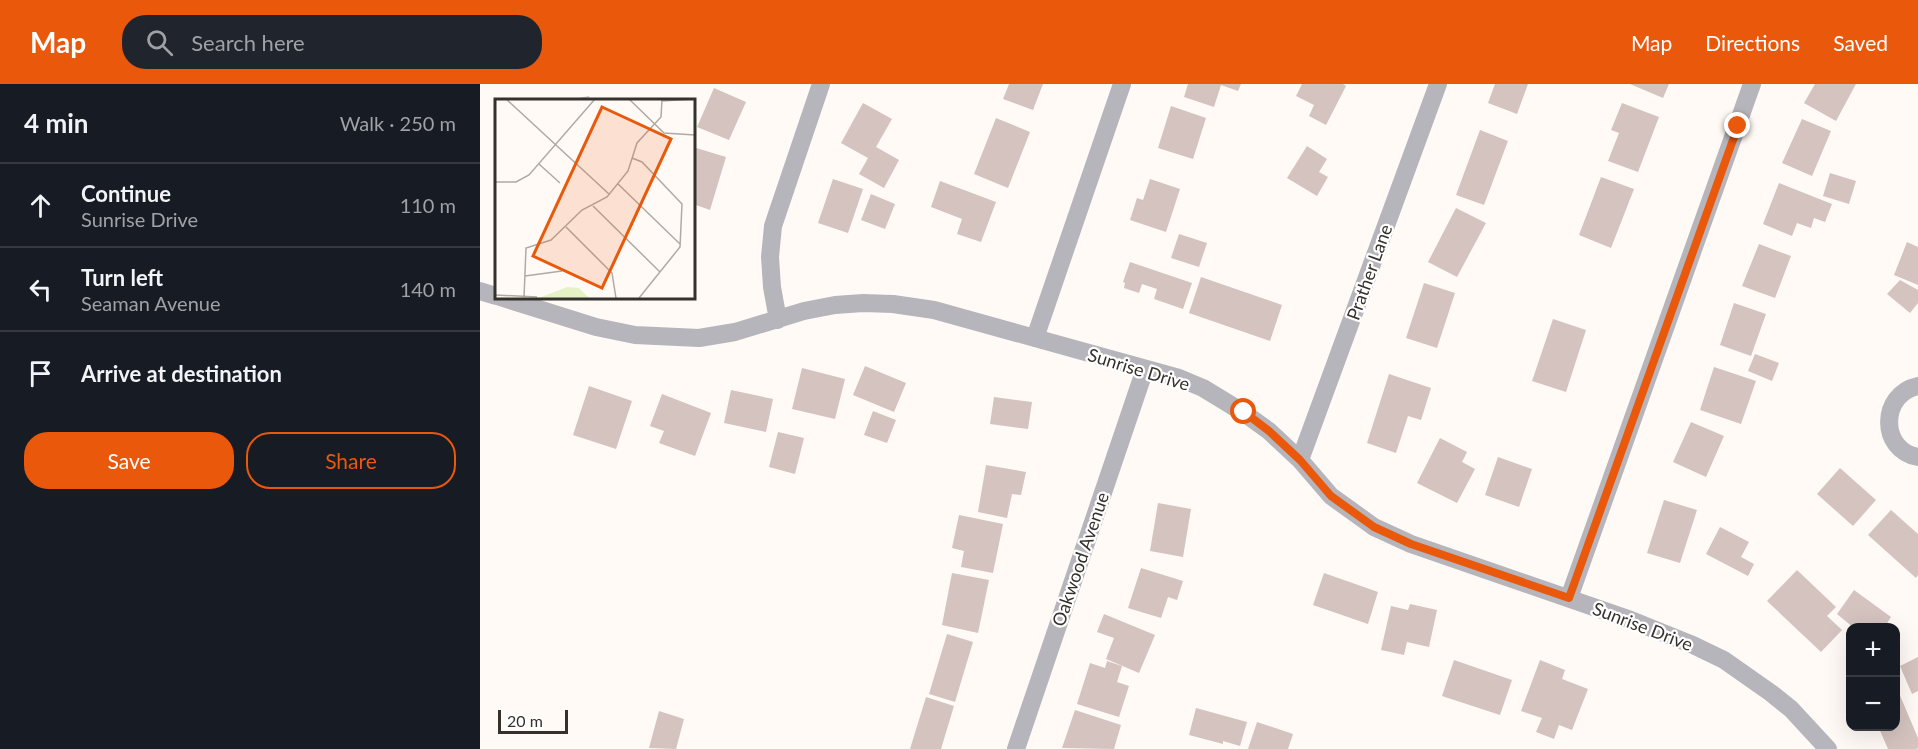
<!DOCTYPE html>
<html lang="en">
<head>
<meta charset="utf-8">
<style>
  body { margin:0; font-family:Lato,sans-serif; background:#20242c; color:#f1f3f6 }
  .controls { position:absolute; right:18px; bottom:18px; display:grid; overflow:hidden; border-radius:12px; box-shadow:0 6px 24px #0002 }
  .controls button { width:54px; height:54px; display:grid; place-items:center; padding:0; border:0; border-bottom:2px solid #363941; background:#171b24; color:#f1f3f6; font:30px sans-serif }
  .scale { position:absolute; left:18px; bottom:15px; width:70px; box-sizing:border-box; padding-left:6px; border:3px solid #35312c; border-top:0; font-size:16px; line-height:21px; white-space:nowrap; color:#35312c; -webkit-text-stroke:4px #fff; paint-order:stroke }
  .stop { position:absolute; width:18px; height:18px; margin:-14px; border:4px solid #ea580c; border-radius:50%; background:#fff }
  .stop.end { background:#ea580c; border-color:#fff; box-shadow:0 2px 6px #0008 }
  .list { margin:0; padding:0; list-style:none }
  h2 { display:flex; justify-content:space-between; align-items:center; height:78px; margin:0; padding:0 24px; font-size:26px }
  h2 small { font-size:20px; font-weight:400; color:#9ea1a6 }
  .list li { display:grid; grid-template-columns:39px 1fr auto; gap:18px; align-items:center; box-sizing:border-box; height:84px; padding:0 24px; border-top:2px solid #363941 }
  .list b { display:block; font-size:22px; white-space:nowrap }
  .list p { margin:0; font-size:20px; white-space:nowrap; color:#9ea1a6 }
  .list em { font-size:20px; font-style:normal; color:#9ea1a6 }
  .actions { display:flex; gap:12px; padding:18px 24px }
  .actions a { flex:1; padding:14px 0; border:2px solid #ea580c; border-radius:24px; text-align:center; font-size:21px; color:#ea580c }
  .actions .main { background:#ea580c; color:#fff }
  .icon { flex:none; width:33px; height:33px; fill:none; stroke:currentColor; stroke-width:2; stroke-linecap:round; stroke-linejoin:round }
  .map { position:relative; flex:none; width:1438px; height:665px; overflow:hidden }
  header { display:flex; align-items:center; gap:36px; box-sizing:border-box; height:84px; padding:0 30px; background:#ea580c; color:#fff }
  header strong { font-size:28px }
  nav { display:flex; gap:33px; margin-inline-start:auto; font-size:21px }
  .search { width:420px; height:54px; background:#20242c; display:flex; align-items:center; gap:15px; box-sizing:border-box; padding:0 21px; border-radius:24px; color:#9ea1a6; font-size:22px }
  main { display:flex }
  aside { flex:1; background:#171b24 }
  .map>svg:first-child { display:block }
</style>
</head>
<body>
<header>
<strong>Map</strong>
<div class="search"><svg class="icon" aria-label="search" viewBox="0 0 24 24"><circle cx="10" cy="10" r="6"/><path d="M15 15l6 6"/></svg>Search here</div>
<nav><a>Map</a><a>Directions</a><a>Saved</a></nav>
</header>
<main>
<aside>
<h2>4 min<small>Walk · 250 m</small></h2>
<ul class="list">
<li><svg class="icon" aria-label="ahead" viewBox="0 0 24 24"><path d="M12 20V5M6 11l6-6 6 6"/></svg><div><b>Continue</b><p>Sunrise Drive</p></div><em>110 m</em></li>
<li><svg class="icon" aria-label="left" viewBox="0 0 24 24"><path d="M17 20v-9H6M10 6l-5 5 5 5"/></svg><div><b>Turn left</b><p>Seaman Avenue</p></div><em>140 m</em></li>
<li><svg class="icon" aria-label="arrive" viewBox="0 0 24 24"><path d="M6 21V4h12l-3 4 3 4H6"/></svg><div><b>Arrive at destination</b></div></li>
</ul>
<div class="actions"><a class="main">Save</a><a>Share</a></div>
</aside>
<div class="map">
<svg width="1438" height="665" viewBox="0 0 1438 665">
  <rect width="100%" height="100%" fill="#fffaf5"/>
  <path fill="#d4c3bf" d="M529 0H563L553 26 523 15Z
    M708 0H761L758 7 741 1 734 23 704 13Z
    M822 0H863L866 2 846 41 829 32 834 21 816 12Z
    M1015 0H1048L1037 30 1008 19Z
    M1150 0H1189L1183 14Z
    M1335 0H1376L1356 37 1324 19Z
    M234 4 266 18 249 56 217 43Z
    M109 12 110 16H93V15Z
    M383 19 412 35 396 63 419 76 404 104 379 90 388 74 361 59Z
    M1142 19 1179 33 1158 88 1128 77 1139 49 1131 46Z
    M691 22 726 34 713 75 678 64Z
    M516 34 550 48 528 104 494 90Z
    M1322 35 1351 47 1332 92 1302 79Z
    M1000 46 1028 57 1004 121 976 111Z
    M827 62 847 75 839 88 848 93 837 112 807 94Z
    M213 63 246 73 230 126 213 120Z
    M1350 89 1376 97 1369 120 1343 112Z
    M1121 93 1154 105 1131 164 1099 151Z
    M353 95 383 105 368 149 338 139Z
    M670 95 700 105 686 148 650 136 657 114 663 116Z
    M460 97 516 118 501 158 477 150 482 135 451 123Z
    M1299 99 1352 120 1345 138 1334 134 1331 144 1317 139 1312 152 1283 140Z
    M391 110 415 120 405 145 381 136Z
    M976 124 1006 139 977 193 948 178Z
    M699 150 727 159 719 183 691 174Z
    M1427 158 1438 163V201L1414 191Z
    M1279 160 1311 172 1295 214 1262 202Z
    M650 178 712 199 703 225 674 215 677 205 662 200 659 209 644 204 645 199 643 198Z
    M721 193 802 221 790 257 709 229Z
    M1420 196 1438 206V219L1430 229 1407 210Z
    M944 199 975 209 957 264 926 254Z
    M1254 219 1286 230 1271 272 1240 261Z
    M1073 235 1106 246 1086 308 1052 297Z
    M1275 270 1299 279 1292 297 1268 287Z
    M385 282 426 299 414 328 373 311Z
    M1234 283 1276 297 1261 340 1220 326Z
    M322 284 365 295 355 335 312 325Z
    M909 290 951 304 941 336 928 332 916 369 887 359Z
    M109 302 152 317 136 365 93 351Z
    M251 306 293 315 286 348 244 339Z
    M182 310 231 329 215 372 179 359 184 347 170 342Z
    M514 313 552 318 548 345 510 340Z
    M393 327 416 336 407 359 384 351Z
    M1211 338 1244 352 1226 393 1193 378Z
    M298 348 324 354 315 390 289 383Z
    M960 354 987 368 982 378 995 385 977 419 937 399Z
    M1018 373 1052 385 1039 423 1005 411Z
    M506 381 546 388 541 411 532 410 527 434 498 428Z
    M1360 384 1396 416 1373 442 1337 410Z
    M1184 416 1217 426 1200 479 1167 469Z
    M678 419 711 425 703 473 670 467Z
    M1411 426 1438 450V491L1436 494 1388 451Z
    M479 431 523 440 513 489 481 483 484 467 472 464Z
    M1240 443 1269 458 1261 473 1274 480 1268 492 1226 470Z
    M661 484 703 497 697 516 688 513 681 534 648 524Z
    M1317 486 1356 523 1347 532 1362 546 1341 568 1287 517Z
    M472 489 509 496 498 549 462 541Z
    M844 489 898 508 888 540 833 521Z
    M1374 506 1411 533 1404 544H1374L1357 530Z
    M930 520 957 526 949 563 927 558 924 571 901 566 911 522 928 526Z
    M624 530 675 551 659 589 626 575 634 554 617 548Z
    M467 550 493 558 475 618 449 610Z
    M1438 573V607L1432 610 1420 582Z
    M974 576 1032 596 1020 631 962 612Z
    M1060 576 1085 586 1082 595 1108 605 1092 646 1079 641 1074 655 1056 648 1062 634 1041 627Z
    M627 577 642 582 637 598 649 602 639 633 597 620 610 579 625 584Z
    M1416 602 1438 654V664L1436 665H1408L1398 642H1416Z
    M446 613 474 622 461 665H430Z
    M716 624 767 638 760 662 743 657V660L709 651Z
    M595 626 641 641 634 665 582 664Z
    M179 627 204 635 196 665 169 664Z
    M777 638 813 650 808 665H768Z"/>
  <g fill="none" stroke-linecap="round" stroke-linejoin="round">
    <path stroke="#b5b5bb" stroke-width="18" d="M0 207 16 212
      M20 213 116 243 155 251 219 254 255 248 324 227 355 221 383 219 413 220 454 226 699 294 723 304 764 329 789 347 820 376 851 412 894 443 931 460 1151 536 1213 561 1244 576 1291 609 1311 625 1348 665
      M298 236 292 203 290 173 293 142 341 0
      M555 254 642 0
      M1438 302C1400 310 1399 366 1438 373
      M820 376 958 0
      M1089 514 1272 0
      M536 665 665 285"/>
  </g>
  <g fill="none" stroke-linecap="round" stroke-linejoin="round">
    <path stroke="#ea580c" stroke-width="8" d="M764 328 789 347 820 376 851 412 894 443 931 460 1089 514 1258 42"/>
  </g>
  <g text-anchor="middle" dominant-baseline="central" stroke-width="4.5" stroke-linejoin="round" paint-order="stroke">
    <g font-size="18" fill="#35312c" stroke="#fff">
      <text transform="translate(889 188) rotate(-70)">Prather Lane</text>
      <text transform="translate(659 285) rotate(17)">Sunrise Drive</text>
      <text transform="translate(600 475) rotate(-71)">Oakwood Avenue</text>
      <text transform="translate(1163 542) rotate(21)">Sunrise Drive</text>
    </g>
  </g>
  <g transform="translate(15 15)">
    <rect width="200" height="200" fill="#fffaf5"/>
    <path d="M72 188 84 189 94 199H32H44Z" fill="#e5f2c5"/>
    <path fill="none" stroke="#aeaaa5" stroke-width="1.5" d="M11 0 114 95M134 0 169 34 200 36M167 2 198 0M137 59 147 63 187 105 185 148 144 199M44 65 65 84M0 83H21L34 76 100 0M123 85 185 145M98 107 165 173M71 128 117 174 121 199M30 177 67 172M0 196 42 198M29 199 31 149 56 141 87 111 112 98 133 72 142 44 166 18 167 0"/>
    <path fill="#e8590c" fill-opacity="0.15" stroke="#e8590c" stroke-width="3" d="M107 8 176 40 107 189 38 157Z"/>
    <rect width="200" height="200" fill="none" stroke="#35312c" stroke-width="3"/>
  </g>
</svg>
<div class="controls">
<button>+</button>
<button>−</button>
</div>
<div class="scale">20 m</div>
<div class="stop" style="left:764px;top:328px"></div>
<div class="stop end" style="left:1258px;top:42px"></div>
</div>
</main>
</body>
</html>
